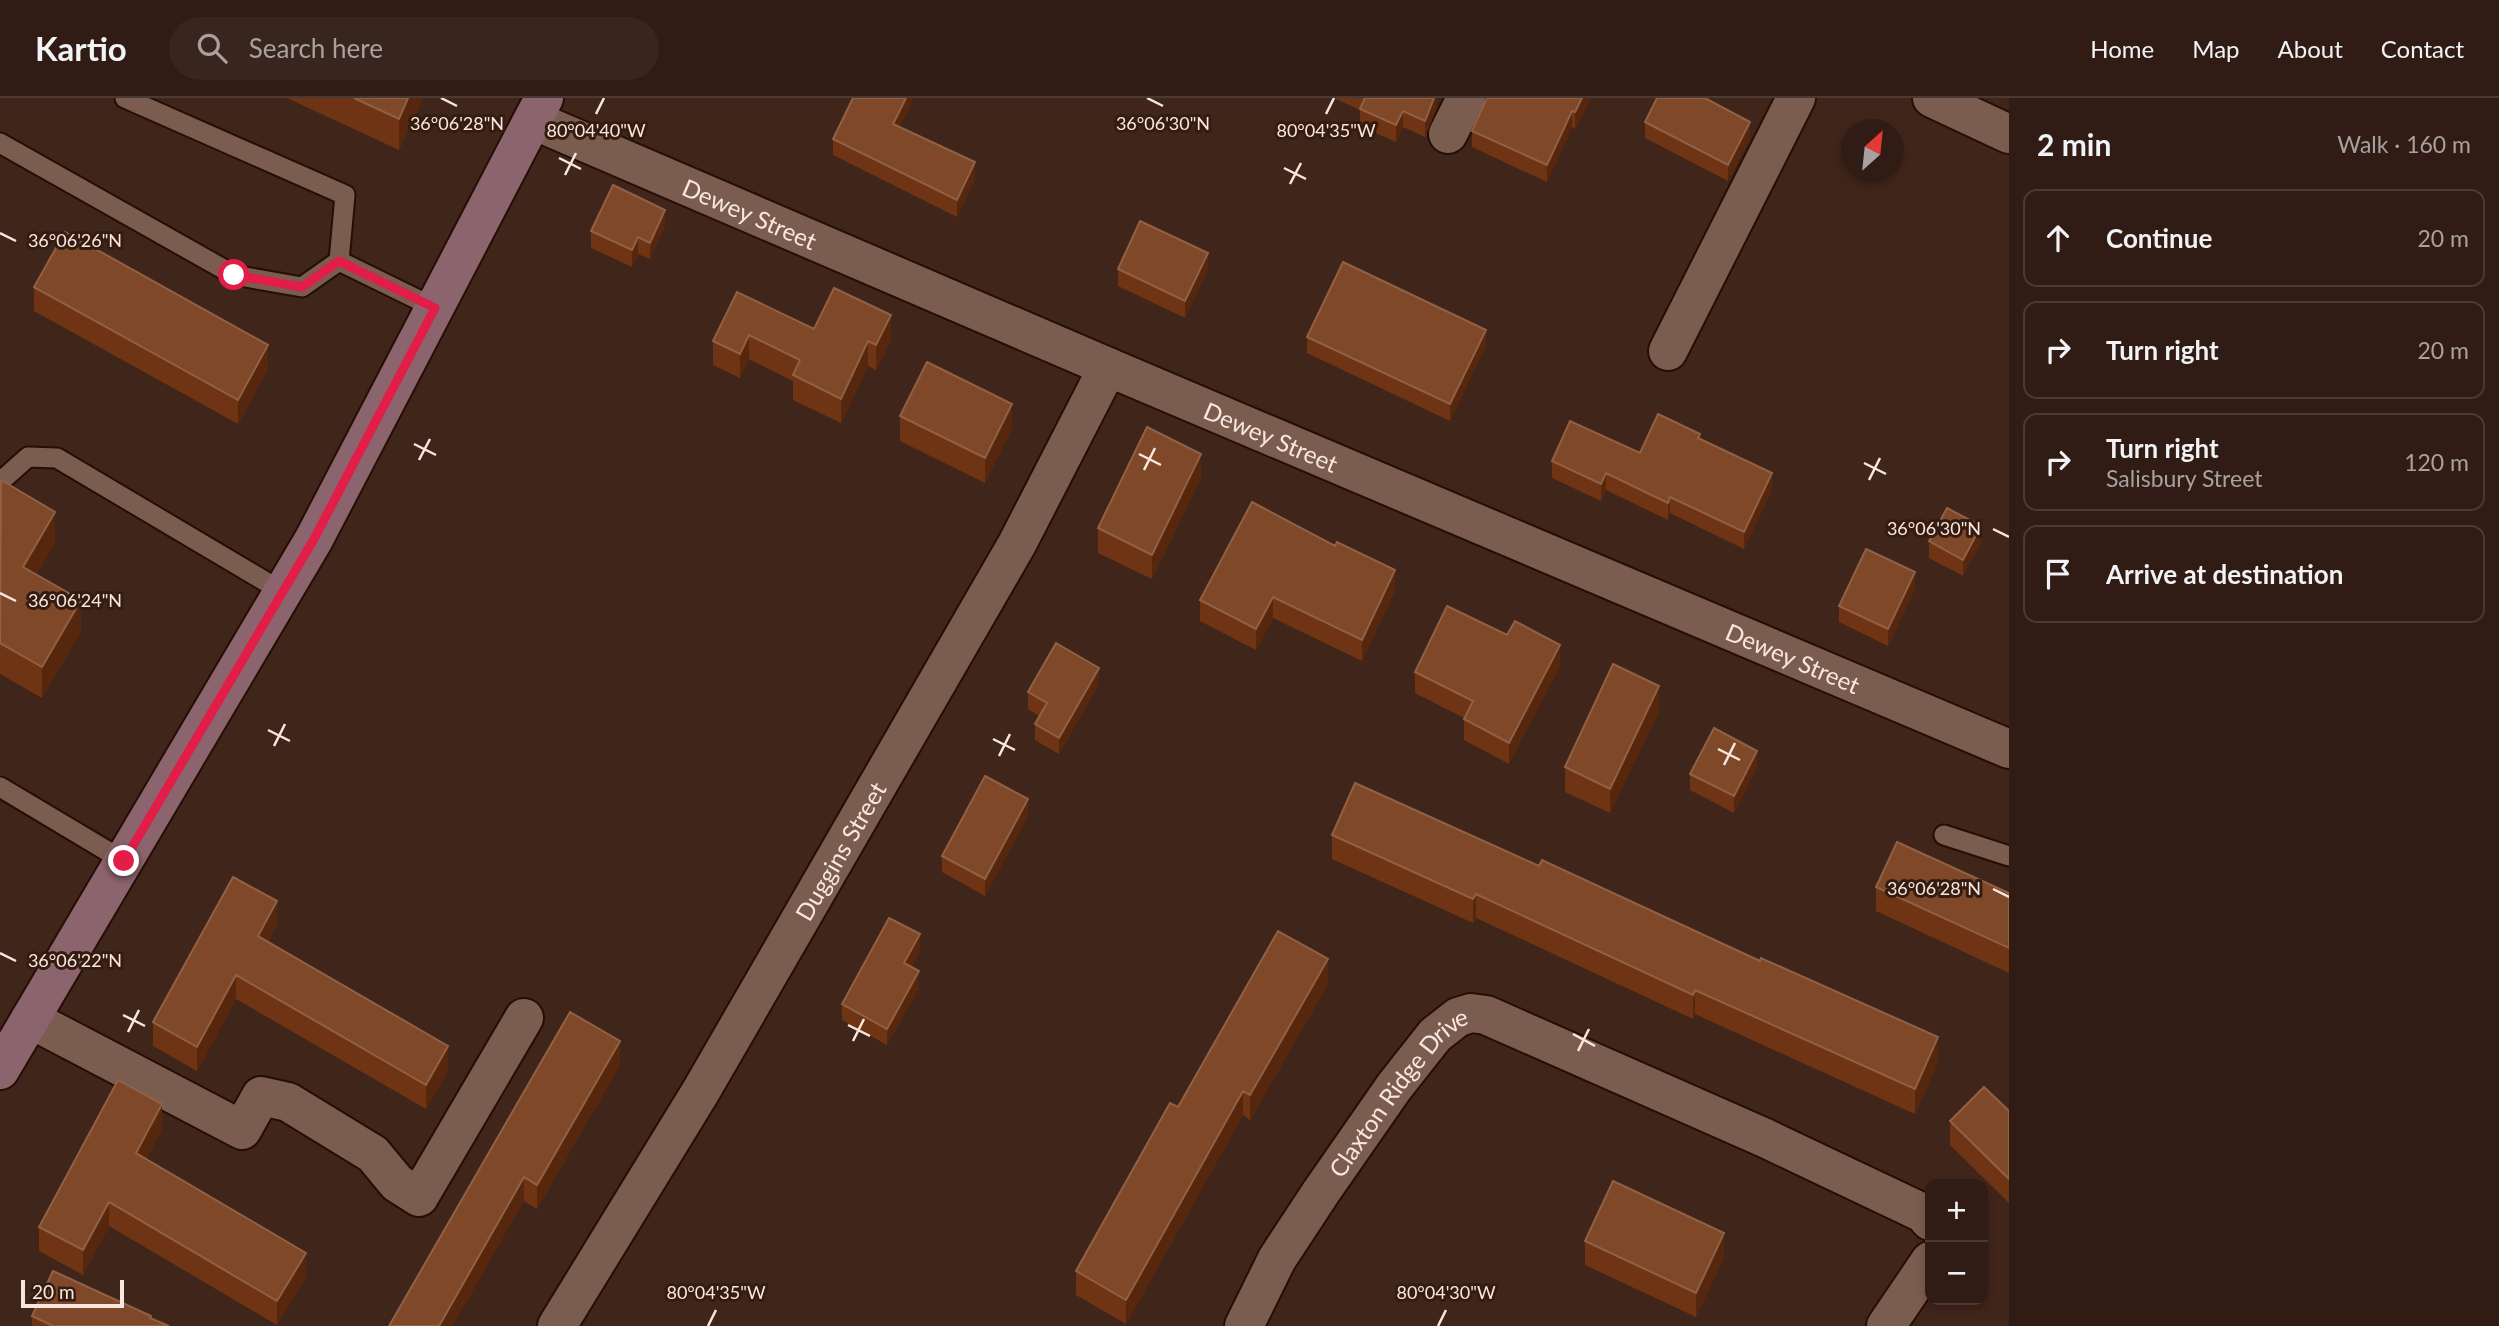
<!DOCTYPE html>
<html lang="en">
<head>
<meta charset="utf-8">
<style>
  body { margin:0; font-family:Lato,sans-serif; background:#38251d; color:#f1f3f6 }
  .controls { position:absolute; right:21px; bottom:21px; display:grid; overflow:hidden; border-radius:14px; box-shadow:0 4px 10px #0003 }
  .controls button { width:63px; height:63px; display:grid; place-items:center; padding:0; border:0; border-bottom:2px solid #4b3a34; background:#301c14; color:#f1f3f6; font:35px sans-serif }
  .compass { position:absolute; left:1841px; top:21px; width:63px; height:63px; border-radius:50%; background:#301c14; box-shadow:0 4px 10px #0003; rotate:27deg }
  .scale { position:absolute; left:21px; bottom:18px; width:103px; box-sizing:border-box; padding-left:7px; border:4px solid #f9e7df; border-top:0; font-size:19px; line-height:24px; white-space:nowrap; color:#f9e7df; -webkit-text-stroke:5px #351c11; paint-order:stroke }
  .stop { position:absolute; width:21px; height:21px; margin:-16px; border:5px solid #e11d48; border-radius:50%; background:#fff }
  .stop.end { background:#e11d48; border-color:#fff; box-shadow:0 2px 7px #0008 }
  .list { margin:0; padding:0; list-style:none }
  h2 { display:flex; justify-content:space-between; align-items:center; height:91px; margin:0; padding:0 28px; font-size:30px }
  h2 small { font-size:23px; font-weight:400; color:#a8a1a0 }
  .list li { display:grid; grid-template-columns:46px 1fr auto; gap:21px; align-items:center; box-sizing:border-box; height:98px; margin:0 14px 14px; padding:0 14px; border:2px solid #4b3a34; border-radius:14px }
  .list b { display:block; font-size:26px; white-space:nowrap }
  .list p { margin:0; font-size:23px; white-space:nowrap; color:#a8a1a0 }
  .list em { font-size:23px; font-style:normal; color:#a8a1a0 }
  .icon { flex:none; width:38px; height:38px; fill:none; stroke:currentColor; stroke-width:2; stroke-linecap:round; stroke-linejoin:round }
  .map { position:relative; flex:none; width:2009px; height:1228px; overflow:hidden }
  header { display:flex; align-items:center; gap:42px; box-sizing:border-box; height:98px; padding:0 35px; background:#301c14; border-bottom:2px solid #4b3a34 }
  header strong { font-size:33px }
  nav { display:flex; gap:38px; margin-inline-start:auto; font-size:24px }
  .search { width:490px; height:63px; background:#38251d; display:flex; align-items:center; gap:18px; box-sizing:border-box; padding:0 24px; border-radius:38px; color:#a8a1a0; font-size:26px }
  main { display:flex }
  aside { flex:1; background:#301c14 }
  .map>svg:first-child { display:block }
</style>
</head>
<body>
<header>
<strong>Kartio</strong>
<div class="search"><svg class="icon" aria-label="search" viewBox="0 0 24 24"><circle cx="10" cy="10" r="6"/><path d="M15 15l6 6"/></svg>Search here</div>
<nav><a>Home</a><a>Map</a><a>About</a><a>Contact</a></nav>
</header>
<main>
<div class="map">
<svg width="2009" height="1228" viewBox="0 0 2009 1228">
  <rect width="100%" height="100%" fill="#40251a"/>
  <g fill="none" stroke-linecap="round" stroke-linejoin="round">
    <defs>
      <path id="lane" d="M125 0 345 97 339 163
        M0 45 234 177 302 189 339 163
        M339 163 435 210
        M0 384 28 359 57 360 283 494
        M0 689 124 763
        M1944 737 2009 758"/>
      <g id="street">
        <path d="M1932 0 2009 36"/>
        <path id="s1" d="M533 22 1108 269 2009 651"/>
        <path d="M1448 36 1466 0"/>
        <path d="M1668 253 1796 0"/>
        <path d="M30 921 242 1032 261 998 288 1004 373 1056 397 1085 419 1099 524 920"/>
        <path id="s2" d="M557 1228 701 993 1017 446 1108 269"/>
        <path id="s3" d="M1244 1228 1277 1161 1321 1094 1394 989 1435 937 1458 919 1471 915 1486 917 1765 1040 1923 1115 1930 1123"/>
        <path d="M1886 1228 1930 1163"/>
      </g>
      <path id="secondary" d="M0 972 314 441 544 0"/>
    </defs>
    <use href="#lane" stroke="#250e04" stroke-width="23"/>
    <use href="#street" stroke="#250e04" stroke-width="42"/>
    <use href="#secondary" stroke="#250e04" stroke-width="42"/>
    <use href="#lane" stroke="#7b5d50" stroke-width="19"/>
    <use href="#street" stroke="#7b5d50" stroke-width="38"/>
    <use href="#secondary" stroke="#8c646d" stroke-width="38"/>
  </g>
  <path fill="#6f3413" d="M287 0H423L399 52Z
    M912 0V4L899 29 975 81 957 119 833 57V41Z
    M1334 0H1437V9L1425 39 1403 29 1396 44 1360 28V12Z
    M1591 0 1575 31 1572 29 1547 84 1472 49V33Z
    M1645 24 1750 40 1728 83 1645 40Z
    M665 128 650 161 638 156 632 169 591 150V133Z
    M1118 171H1208L1185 220 1118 188Z
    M34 189 268 271 238 326 34 213Z
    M737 194 814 231 891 242 876 272 868 268 841 325 793 302V283L749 261 740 280 713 267V243Z
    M1307 239 1486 248 1450 323 1307 255Z
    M900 318 1012 330 985 385 900 343Z
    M1700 341 1772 392 1744 451 1670 415 1668 422 1606 392 1601 403 1552 380V363L1640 355Z
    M1201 380 1152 481 1098 455V430Z
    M0 383 55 445 36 477 81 533 42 600 0 576Z
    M1929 443 1981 445 1963 478 1929 460Z
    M1915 491 1888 548 1839 524V508Z
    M1395 493 1362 563 1273 520 1256 552 1200 523V502Z
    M1560 568 1509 666 1464 642V620L1415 595V574Z
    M1099 586 1059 656 1035 642V626L1039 618 1028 611V594Z
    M1659 613 1610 715 1565 694V669Z
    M1757 669 1734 715 1690 692V676Z
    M1028 718 985 798 942 774V758Z
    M1332 737 1539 768 1938 964 1915 1016 1695 916 1693 921 1476 820 1473 825 1332 761Z
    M1876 789 2009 795V875L1876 813Z
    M277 827 268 844 448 972 426 1011 236 901 197 973 153 948V924Z
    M920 853 911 869 919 890 887 947 842 922V906Z
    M1328 886 1250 1022 1243 1017 1126 1226 1076 1197V1173L1178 1009Z
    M620 967 537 1111 524 1103 389 1228Z
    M2009 1013V1105L1950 1047V1023Z
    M162 1030 146 1061 306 1179 277 1227 109 1128 83 1177 39 1153V1129Z
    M1585 1143 1724 1159 1696 1219 1585 1167Z
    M32 1218 151 1220 169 1228H32Z"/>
  <path fill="#56260d" d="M408 0H423L399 52V21Z
    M906 0H912V4L893 43V26Z
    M1434 0H1437V9L1425 39V23Z
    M1582 0H1591L1575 31V14Z
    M1403 13V29L1396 44V27Z
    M1572 13V29L1547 84V67Z
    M1750 24V40L1728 83V67Z
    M975 64V81L957 119V102Z
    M665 112V128L650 161V145Z
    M638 139V156L632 169V152Z
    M1208 155V171L1185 220V203Z
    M891 217V242L876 272V247Z
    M1486 232V248L1450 323V306Z
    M749 237V261L740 280V256Z
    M868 243V268L841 325V301Z
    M268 247V271L238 326V302Z
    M1012 306V330L985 385V360Z
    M1201 356V380L1152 481V457Z
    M1606 375V392L1601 403V386Z
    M1772 375V392L1744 451V434Z
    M1670 399V415L1668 422V405Z
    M55 414V445L23 500V469Z
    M1981 428V445L1963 478V462Z
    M1395 472V493L1362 563V542Z
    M1915 474V491L1888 548V531Z
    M1273 499V520L1256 552V531Z
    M81 502V533L42 600V569Z
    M1560 547V568L1509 666V645Z
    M1099 570V586L1059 656V640Z
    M1659 588V613L1610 715V691Z
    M1757 653V669L1734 715V698Z
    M1028 701V718L985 798V781Z
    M1476 796V820L1473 825V801Z
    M277 803V827L258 862V838Z
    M920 836V853L904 882V865Z
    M1328 861V886L1250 1022V997Z
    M919 873V890L887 947V931Z
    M236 877V901L197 973V949Z
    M1695 892V916L1693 921V897Z
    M1938 939V964L1915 1016V991Z
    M620 943V967L537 1111V1087Z
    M448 948V972L426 1011V987Z
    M1243 993V1017L1126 1226V1202Z
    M162 1006V1030L136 1079V1055Z
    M524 1079V1103L453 1228H439Z
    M109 1104V1128L83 1177V1152Z
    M1724 1135V1159L1696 1219V1195Z
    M306 1155V1179L277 1227V1203Z"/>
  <path fill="#7e4829" stroke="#916146" stroke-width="2" d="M354 0H408L399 21Z
    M853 0H906L893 26 975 64 957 102 833 41Z
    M1365 0H1434L1425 23 1403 13 1396 27 1360 11Z
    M1487 0H1582L1575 14 1572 13 1547 67 1472 33Z
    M1657 0H1705L1750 24 1728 67 1645 24Z
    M613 87 665 112 650 145 638 139 632 152 591 133Z
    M1140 123 1208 155 1185 203 1118 171Z
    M65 134 268 247 238 302 34 189Z
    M1343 164 1486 232 1450 306 1307 239Z
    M834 190 891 217 876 247 868 243 841 301 793 277 800 262 749 237 740 256 713 243 737 194 814 231Z
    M927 264 1012 306 985 360 900 318Z
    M1658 316 1700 336 1698 340 1772 375 1744 434 1670 399 1668 405 1606 375 1601 386 1552 363 1570 323 1640 355Z
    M1147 329 1201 356 1152 457 1098 430Z
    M1 382 55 414 23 469 81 502 42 569 0 545Z
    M1252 404 1335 448 1337 444 1395 472 1362 542 1273 499 1256 531 1200 502Z
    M1947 410 1981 428 1963 462 1929 443Z
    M1866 451 1915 474 1888 531 1839 508Z
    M1447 508 1507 537 1515 523 1560 547 1509 645 1464 621 1473 603 1415 574Z
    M1056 545 1099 570 1059 640 1035 626 1047 605 1028 594Z
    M1613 566 1659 588 1610 691 1565 669Z
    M1714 630 1757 653 1734 698 1690 676Z
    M985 678 1028 701 985 781 942 758Z
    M1355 685 1539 768 1542 762 1760 863 1761 860 1938 939 1915 991 1695 892 1693 897 1476 796 1473 801 1332 737Z
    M1897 744 2009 795V850L1876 789Z
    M233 779 277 803 258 838 448 948 426 987 236 877 197 949 153 924Z
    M889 820 920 836 904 865 919 873 887 931 842 906Z
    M1278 833 1328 861 1250 997 1243 993 1126 1202 1076 1173 1170 1005 1178 1009Z
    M570 914 620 943 537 1087 524 1079 439 1228H389Z
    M118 982 162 1006 136 1055 306 1155 277 1203 109 1104 83 1152 39 1129Z
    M1984 989 2009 1013V1081L1950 1023Z
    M1613 1083 1724 1135 1696 1195 1585 1143Z
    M53 1173 151 1218 150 1220 169 1228H53L32 1218Z"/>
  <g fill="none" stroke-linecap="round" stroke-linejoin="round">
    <path stroke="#e11d48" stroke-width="9" d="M124 763 314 441 435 210 339 163 302 189 234 177"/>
  </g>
  <path fill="none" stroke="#f9e7df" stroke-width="2.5" d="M441 0 457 8M1147 0 1163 8M596 16 604 0M1326 16 1334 0M559 60 581 71M1284 70 1306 81M565 77 576 55M1290 86 1301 65M0 135 16 143M414 346 436 357M1139 356 1161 367M419 362 430 341M1864 365 1886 376M1144 372 1155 350M1869 382 1880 360M1993 431 2009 439M0 495 16 503M268 632 290 643M993 641 1015 652M274 648 285 626M1718 651 1740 662M999 658 1010 636M1724 667 1735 645M1993 791 2009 799M0 855 16 863M123 917 145 928M848 927 870 938M128 934 139 912M1573 936 1595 948M853 943 864 921M1578 953 1589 931M708 1228 716 1212M1438 1228 1446 1212"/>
  <g text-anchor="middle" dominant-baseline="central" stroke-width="6" stroke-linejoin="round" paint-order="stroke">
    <g font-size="24" fill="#f9e7df" stroke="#351c11">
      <text stroke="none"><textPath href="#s1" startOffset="236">Dewey Street</textPath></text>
      <text stroke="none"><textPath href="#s1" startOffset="803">Dewey Street</textPath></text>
      <text stroke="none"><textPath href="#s1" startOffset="1370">Dewey Street</textPath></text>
      <text stroke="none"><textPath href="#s2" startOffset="553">Duggins Street</textPath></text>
      <text stroke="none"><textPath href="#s3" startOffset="282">Claxton Ridge Drive</textPath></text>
    </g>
  </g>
  <g font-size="18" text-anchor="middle" fill="#f9e7df" stroke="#351c11" stroke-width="6" stroke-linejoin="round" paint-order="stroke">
    <text x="457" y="32">36°06'28"N</text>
    <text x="1163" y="32">36°06'30"N</text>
    <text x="596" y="39">80°04'40"W</text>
    <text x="1326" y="39">80°04'35"W</text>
    <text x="75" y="149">36°06'26"N</text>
    <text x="1934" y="437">36°06'30"N</text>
    <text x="75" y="509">36°06'24"N</text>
    <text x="1934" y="797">36°06'28"N</text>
    <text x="75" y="869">36°06'22"N</text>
    <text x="716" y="1201">80°04'35"W</text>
    <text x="1446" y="1201">80°04'30"W</text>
  </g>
</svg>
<div class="controls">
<button>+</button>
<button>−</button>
</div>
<svg class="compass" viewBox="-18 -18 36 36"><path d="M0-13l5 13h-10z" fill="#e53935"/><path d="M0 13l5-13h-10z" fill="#a8a1a0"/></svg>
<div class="scale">20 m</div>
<div class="stop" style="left:234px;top:177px"></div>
<div class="stop end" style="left:124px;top:763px"></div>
</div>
<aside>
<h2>2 min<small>Walk · 160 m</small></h2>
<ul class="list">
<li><svg class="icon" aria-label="ahead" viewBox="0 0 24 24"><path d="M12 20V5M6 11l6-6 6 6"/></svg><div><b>Continue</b></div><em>20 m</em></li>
<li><svg class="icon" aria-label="right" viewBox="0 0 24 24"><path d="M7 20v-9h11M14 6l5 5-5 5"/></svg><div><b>Turn right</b></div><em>20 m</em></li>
<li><svg class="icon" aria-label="right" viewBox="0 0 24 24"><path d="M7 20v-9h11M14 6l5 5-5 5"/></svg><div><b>Turn right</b><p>Salisbury Street</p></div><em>120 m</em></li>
<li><svg class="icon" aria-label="arrive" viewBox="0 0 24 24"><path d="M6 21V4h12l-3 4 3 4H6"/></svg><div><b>Arrive at destination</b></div></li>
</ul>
</aside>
</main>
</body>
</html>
